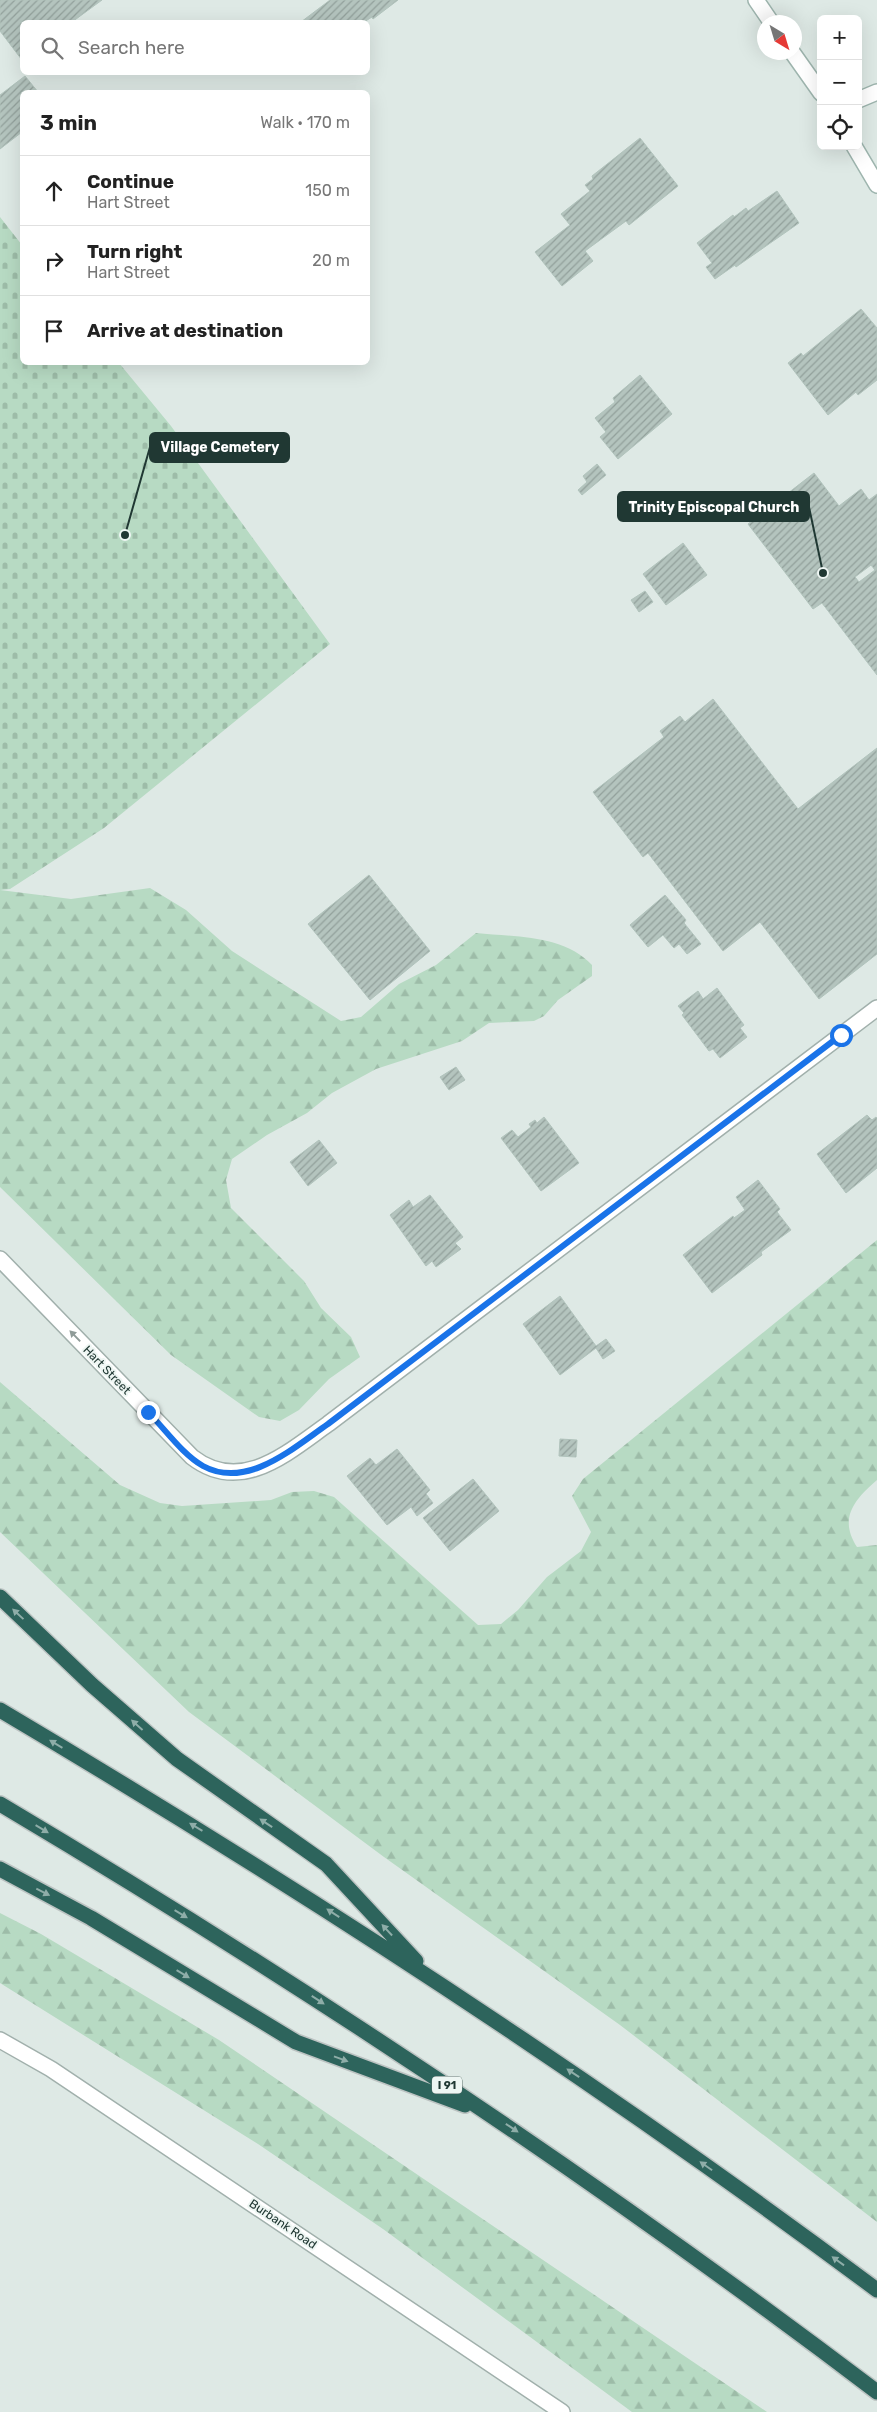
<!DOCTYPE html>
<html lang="en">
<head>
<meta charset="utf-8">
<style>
  body { margin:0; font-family:Rubik,sans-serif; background:#f6f6f6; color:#222 }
  .controls { position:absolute; right:15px; top:15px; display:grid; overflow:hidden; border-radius:8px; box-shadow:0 5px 20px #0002 }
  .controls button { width:45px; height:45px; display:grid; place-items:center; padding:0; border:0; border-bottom:1px solid #e0e0e0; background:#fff; color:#222; font:25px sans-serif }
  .compass { position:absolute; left:757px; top:15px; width:45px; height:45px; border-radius:50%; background:#fff; box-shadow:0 5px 20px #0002; rotate:142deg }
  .stop { position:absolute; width:15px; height:15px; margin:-11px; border:4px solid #1a73e8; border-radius:50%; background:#fff }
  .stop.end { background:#1a73e8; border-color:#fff; box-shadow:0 1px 5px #0008 }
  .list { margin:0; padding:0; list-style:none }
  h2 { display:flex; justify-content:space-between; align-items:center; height:65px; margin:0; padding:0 20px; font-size:21px }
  h2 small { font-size:16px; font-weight:400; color:#767676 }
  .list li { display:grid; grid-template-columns:32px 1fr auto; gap:15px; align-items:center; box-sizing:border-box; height:70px; padding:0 20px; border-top:1px solid #e0e0e0 }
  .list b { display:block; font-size:19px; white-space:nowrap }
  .list p { margin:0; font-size:16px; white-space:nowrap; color:#767676 }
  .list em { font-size:16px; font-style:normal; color:#767676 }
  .icon { flex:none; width:28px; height:28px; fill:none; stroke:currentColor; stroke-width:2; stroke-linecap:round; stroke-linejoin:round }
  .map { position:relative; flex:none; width:877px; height:2412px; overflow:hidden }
  .search { position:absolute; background:#fff; box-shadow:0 5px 20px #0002; left:20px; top:20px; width:350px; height:55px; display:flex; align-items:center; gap:12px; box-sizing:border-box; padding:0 18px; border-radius:8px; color:#767676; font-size:19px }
  .panel { position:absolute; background:#fff; box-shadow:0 5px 20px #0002; left:20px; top:90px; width:350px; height:275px; border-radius:8px }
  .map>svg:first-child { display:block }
</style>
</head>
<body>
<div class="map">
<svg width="877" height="2412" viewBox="0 0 877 2412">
  <defs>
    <pattern id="forest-firs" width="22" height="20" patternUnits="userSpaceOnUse" patternTransform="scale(1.25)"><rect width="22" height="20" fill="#b7dac3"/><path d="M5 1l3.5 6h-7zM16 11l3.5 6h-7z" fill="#9dbca8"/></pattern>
    <pattern id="cemetery-stones" width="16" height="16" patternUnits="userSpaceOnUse" patternTransform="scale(1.25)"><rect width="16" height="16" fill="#b7dac3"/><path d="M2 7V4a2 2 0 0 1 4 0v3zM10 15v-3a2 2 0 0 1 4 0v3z" fill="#9dbca8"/></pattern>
    <pattern id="building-hatch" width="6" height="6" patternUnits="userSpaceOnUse" patternTransform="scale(1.25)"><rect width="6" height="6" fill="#b4c4be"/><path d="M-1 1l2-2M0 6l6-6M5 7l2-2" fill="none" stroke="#92a09b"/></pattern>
  </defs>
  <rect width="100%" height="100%" fill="#dee9e5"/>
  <path fill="url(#forest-firs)" d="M150 888 186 910 232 951 341 1021 361 1017 399 984 436 965 476 933C515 937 564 935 592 965V976L558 1000 544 1016 534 1021 489 1023 462 1041 376 1069 332 1093 307 1113 267 1135 232 1159 226 1180 231 1208 304 1281 321 1308 351 1337 360 1357 329 1379 299 1410 280 1421 259 1417 171 1355 0 1187V890L71 899Z
    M877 1240V1480C855 1499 838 1518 857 1547L877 1545V2222L620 2025 384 1857 189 1712 0 1532V1382L120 1485 160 1503 182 1506 271 1500 292 1492 314 1491 334 1497 478 1625 501 1624 518 1610 547 1577 581 1551 591 1532 572 1496 583 1479Z
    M0 1913 41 1934 219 2040 767 2412H632L383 2229 258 2144 0 1983Z"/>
  <path fill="url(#cemetery-stones)" d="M0 217 22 245V362L119 363 171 426 330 644 104 828 10 889 0 890Z"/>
  <path fill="url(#building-hatch)" stroke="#b1c3bc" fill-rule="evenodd" d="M0 0H102L72 22H22V60L0 31Z
    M330 0H398L373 19 372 17 364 22H301Z
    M25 76 38 92H22V132L0 149V95Z
    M640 138 678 186 629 225 626 221 585 251 593 261 562 286 535 252 570 225 561 214 590 191 585 185 593 179 592 176Z
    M777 191 799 223 736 267 735 265 715 279 706 267 712 263 697 243 733 215 734 217 746 208 748 211Z
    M861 309 877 328V380L858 395 856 392 828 415 788 363 801 353 803 356Z
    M640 375 672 414 618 459 600 437 606 432 595 418 615 402 613 398Z
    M597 464 606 475 582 495 578 490 587 482 583 476Z
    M814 473 839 506 861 489 869 500 877 494V675L822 603 813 609 748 524ZM871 565 875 570 859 582 855 577Z
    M683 543 707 575 666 605 643 574Z
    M645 591 653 602 639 612 631 600Z
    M713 699 798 809 877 748V954L819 999 760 922 723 951 648 853 643 857 593 792 664 737 660 731 680 716 685 722Z
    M369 875 430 951 370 1000 308 924Z
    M665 895 686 920 684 923 701 944 687 954 679 944 674 948 663 935 648 947 630 925Z
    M717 988 744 1025 740 1028 747 1037 720 1058 713 1049 709 1051 682 1015 684 1013 678 1006 698 991 703 999Z
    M456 1067 465 1080 449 1090 440 1077Z
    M867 1115 872 1120 876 1117 877 1118V1168L846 1193 817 1154Z
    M544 1117 579 1163 541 1191 501 1138 512 1130 518 1137 531 1127 529 1124 535 1120 537 1123Z
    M319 1140 337 1163 308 1186 290 1162Z
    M758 1180 780 1209 777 1212 791 1230 761 1252 762 1255 712 1293 683 1255 733 1216 734 1218 745 1210 736 1197Z
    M430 1195 463 1237 455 1243 461 1249 436 1267 432 1261 426 1266 390 1215 409 1200 413 1207Z
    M560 1296 596 1346 606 1339 615 1351 603 1359 596 1348 560 1375 523 1324Z
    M560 1439 577 1440 576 1457 559 1456Z
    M397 1449 430 1490 426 1494 433 1503 417 1516 411 1507 387 1525 347 1476 370 1458 376 1465Z
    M473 1479 499 1511 450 1551 423 1518Z"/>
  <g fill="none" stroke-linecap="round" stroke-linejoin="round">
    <defs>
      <path id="street" d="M0 1259 192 1457C241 1495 287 1453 328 1424L877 1008
        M0 2040 51 2069 562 2412"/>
      <path id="secondary" d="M756 0 771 22
        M792 52 821 93
        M858 100 877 92
        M854 146 877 185"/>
      <path id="highway" d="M0 1597 92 1685 177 1759 326 1864 416 1961
        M0 1710C302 1889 596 2080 877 2290
        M0 1804C303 1984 596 2179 877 2392
        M0 1869 91 1918 296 2042 465 2105"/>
    </defs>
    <use href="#street" stroke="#a1b0ac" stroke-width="18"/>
    <use href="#secondary" stroke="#9eb5ae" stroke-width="18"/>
    <use href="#highway" stroke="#bcc3c2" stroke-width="18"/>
    <use href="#street" stroke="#fff" stroke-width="15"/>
    <use href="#secondary" stroke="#fff" stroke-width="15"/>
    <use href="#highway" stroke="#2d645c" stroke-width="15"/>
  </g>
  <defs><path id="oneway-solid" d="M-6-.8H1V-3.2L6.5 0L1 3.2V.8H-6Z" transform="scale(1.25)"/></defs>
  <use fill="#909c99" href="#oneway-solid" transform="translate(75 1336) rotate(-134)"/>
  <g fill="#8eada8">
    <use href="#oneway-solid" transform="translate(18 1614) rotate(-137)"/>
    <use href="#oneway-solid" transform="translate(137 1725) rotate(-138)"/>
    <use href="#oneway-solid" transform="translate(56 1744) rotate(-149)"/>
    <use href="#oneway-solid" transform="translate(266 1823) rotate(-146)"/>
    <use href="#oneway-solid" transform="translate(196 1827) rotate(-149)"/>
    <use href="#oneway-solid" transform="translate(42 1829) rotate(31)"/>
    <use href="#oneway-solid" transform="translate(43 1892) rotate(27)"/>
    <use href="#oneway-solid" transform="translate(333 1913) rotate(-147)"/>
    <use href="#oneway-solid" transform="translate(181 1914) rotate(31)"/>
    <use href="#oneway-solid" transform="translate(387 1930) rotate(-133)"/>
    <use href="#oneway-solid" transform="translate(183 1974) rotate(31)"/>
    <use href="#oneway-solid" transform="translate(318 2000) rotate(33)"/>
    <use href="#oneway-solid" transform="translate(341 2059) rotate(20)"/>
    <use href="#oneway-solid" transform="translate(573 2073) rotate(-146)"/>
    <use href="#oneway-solid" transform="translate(512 2128) rotate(34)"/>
    <use href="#oneway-solid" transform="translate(706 2166) rotate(-145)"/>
    <use href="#oneway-solid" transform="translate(838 2261) rotate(-144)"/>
  </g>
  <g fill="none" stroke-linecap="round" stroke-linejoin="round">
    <path stroke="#1a73e8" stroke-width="6" d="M148 1412C165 1429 182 1454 203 1466 247 1490 293 1448 328 1424L841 1035"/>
  </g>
  <g text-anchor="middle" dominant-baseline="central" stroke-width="4" stroke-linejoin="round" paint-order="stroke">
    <rect fill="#eef6f3" stroke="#5e716d" stroke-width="1" x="432" y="2076.5" width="30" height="17" rx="4"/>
    <g font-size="11" font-weight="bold" fill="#203833">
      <text x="447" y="2085">I 91</text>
    </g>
    <g font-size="12" fill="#203833" stroke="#eef6f3">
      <text transform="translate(107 1370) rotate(46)">Hart Street</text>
      <text transform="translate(283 2224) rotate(34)">Burbank Road</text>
    </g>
  </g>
  <path fill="none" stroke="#203833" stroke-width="2" d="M125 535L150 447M823 573L809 507"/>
  <g fill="#203833" stroke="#eef6f3" stroke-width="2">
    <circle cx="125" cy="535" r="5"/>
    <circle cx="823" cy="573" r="5"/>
  </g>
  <g fill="#203833" stroke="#203833" stroke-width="2">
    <rect x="150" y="433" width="139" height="29" rx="5"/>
    <rect x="618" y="492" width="191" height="29" rx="5"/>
  </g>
  <g font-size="14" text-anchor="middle" font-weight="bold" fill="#fff">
    <text x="220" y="452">Village Cemetery</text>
    <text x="714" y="512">Trinity Episcopal Church</text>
  </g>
</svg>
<div class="controls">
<button>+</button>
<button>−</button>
<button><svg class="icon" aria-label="locate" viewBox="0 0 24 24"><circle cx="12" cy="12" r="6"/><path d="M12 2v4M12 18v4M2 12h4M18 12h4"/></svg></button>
</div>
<svg class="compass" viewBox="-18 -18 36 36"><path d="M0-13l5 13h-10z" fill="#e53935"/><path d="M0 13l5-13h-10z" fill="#767676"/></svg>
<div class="stop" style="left:841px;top:1035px"></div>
<div class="stop end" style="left:148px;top:1412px"></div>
<div class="search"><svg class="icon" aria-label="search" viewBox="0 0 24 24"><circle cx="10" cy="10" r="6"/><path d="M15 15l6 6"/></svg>Search here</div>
<section class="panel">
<h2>3 min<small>Walk · 170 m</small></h2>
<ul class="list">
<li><svg class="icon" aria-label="ahead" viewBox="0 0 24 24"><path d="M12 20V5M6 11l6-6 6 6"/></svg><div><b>Continue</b><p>Hart Street</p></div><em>150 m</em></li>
<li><svg class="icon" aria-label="right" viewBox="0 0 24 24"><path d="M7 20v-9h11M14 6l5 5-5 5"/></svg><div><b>Turn right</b><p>Hart Street</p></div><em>20 m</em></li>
<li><svg class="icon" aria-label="arrive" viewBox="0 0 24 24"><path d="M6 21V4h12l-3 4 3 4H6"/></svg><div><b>Arrive at destination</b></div></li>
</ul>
</section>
</div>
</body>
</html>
